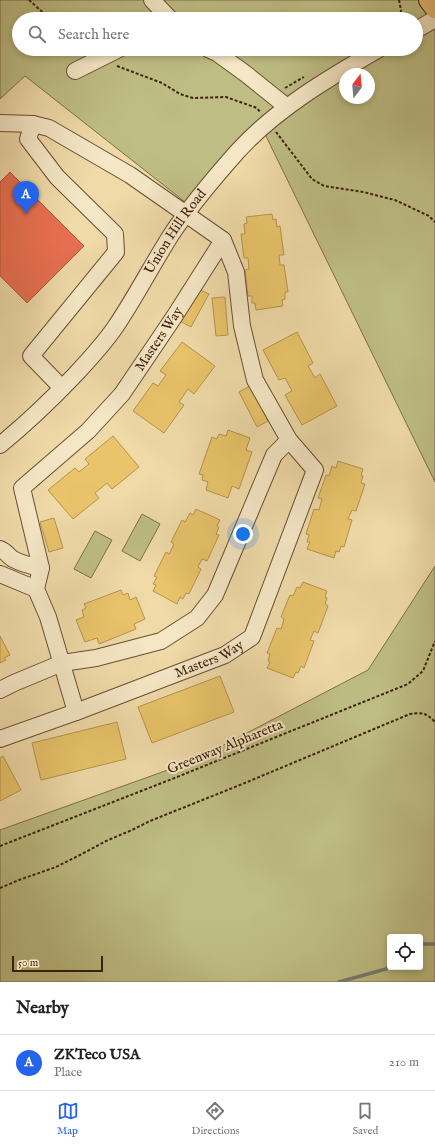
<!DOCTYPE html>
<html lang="en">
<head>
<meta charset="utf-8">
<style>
  body { margin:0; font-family:"IM FELL English",serif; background:#f2f2f2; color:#222 }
  .controls { position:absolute; right:12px; bottom:12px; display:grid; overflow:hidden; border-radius:4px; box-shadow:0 2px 6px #0003 }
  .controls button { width:36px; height:36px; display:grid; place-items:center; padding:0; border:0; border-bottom:1px solid #e0e0e0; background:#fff; color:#222; font:20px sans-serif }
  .compass { position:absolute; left:339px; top:68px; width:36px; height:36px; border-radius:50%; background:#fff; box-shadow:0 2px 6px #0003; rotate:16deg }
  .scale { position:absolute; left:12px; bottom:10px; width:91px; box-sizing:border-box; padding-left:4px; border:2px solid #3e200b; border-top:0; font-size:11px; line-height:14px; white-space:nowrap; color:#3e200b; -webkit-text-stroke:3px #f5e7c6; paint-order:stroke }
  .you { position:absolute; left:243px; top:534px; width:14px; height:14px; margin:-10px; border:3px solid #fff; border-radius:50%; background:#1a73e8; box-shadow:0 0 0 6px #1a73e833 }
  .badge { display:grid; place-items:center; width:26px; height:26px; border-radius:50%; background:#2563eb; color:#fff; font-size:13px; font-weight:700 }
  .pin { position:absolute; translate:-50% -33px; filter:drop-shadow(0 1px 2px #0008) }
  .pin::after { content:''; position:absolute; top:21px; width:14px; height:12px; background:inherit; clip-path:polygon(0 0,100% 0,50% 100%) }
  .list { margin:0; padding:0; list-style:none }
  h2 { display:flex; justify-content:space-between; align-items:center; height:52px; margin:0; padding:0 16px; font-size:17px }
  h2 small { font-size:13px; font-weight:400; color:#767676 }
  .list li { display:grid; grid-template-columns:26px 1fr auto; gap:12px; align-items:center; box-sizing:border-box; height:56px; padding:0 16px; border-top:1px solid #e0e0e0 }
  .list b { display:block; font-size:15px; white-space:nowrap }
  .list p { margin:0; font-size:13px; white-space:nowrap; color:#767676 }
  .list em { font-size:13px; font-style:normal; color:#767676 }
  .icon { flex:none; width:22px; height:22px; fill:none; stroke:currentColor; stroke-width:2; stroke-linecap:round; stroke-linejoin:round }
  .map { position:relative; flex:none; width:435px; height:982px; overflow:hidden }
  .search { position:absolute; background:#fff; box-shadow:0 2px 6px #0003; left:12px; right:12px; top:12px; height:44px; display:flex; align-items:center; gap:10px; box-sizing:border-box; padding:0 14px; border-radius:22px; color:#767676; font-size:15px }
  .sheet { height:108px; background:#fff }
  nav { display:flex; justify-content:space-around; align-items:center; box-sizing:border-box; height:56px; border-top:1px solid #e0e0e0; background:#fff; font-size:11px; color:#767676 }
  nav a { display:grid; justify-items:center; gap:2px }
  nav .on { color:#2563eb }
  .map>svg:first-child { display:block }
</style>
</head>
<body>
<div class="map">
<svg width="435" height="982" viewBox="0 0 435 982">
  <rect width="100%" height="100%" fill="#efdaa8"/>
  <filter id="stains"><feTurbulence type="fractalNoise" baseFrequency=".005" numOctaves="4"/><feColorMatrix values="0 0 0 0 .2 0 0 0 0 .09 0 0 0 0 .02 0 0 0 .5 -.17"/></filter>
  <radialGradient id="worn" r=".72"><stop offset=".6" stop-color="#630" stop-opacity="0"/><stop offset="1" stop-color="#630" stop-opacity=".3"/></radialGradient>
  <path fill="#bebe84" stroke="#7e6f48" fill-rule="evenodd" d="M0 0H423L435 15V482L263 130 194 209 25 76 0 99ZM19 19H416V49H19ZM345 74H369V98H345Z
    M142 514 160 524 140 561 122 551Z
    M95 531 112 540 91 578 74 569Z
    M435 566V982H0V830L193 761 368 670ZM390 937H420V967H390Z"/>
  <path fill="#e9c46a" stroke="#b6934e" d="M272 214 273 220 276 219 277 227 280 226 284 255H279L280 265H284L288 292H285V299L282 300 283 306 256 310 255 303H252V296H248L245 270 249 269 248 258H244L241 234H245L244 224 247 223 246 217Z
    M198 289 209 294 191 327 180 321Z
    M225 297 228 335 216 336 212 298Z
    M297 332 313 363 308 366 315 378 320 374 337 406 302 425 285 395 292 391 285 378 279 380 263 350Z
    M182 342 215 366 194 394 188 389 179 402 184 405 164 433 133 411 153 383 158 386 166 375 160 371Z
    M250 386 268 421 257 427 239 392Z
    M228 430 250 438 246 450 252 452 239 489 232 486 228 498 206 490 208 482 202 480 203 475 199 474 212 437 217 439 219 434 226 436Z
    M113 436 139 467 112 489 107 483 95 493 99 498 73 519 48 490 75 468 79 472 89 464 85 459Z
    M338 461 363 469 361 475 363 476 361 483 365 484 356 511 352 510 348 519 352 520 344 547 341 546 339 552 336 551 334 558 307 549 310 542H307L309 535 306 534 314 509 319 510 322 499 318 498 326 475 329 476 332 466 336 468Z
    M196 509 220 520 217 526 219 527 216 534 219 535 207 561 202 559 198 567 201 569 189 594 186 593 183 599 180 597 177 604 153 591 156 585 153 584 157 577 154 576 166 552 169 554 174 544 171 542 182 520 185 522 190 513 193 515Z
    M54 518 63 548 49 552 40 522Z
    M303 582 327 591 325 597 327 598 325 604 328 606 318 633 314 631 310 640 314 641 304 668 301 666 298 673 296 672 293 678 267 668 270 662 268 661 270 654 267 653 277 628 281 629 284 619 281 617 290 595 293 596 297 587 300 588Z
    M121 590 123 595 128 593 130 600 136 597 145 619 134 624 136 629 99 644 97 638 85 642 76 620 84 617 82 610 86 608 84 604Z
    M0 636 10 655 4 658 6 660 0 663Z
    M220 676 234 712 152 743 138 707Z
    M117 722 126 759 41 780 32 743Z
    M3 756 21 790 0 801V758Z"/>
  <path fill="#e76f51" stroke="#b4573c" d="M10 172 84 246 27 303 0 276V182Z"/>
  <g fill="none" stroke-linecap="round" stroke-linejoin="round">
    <path stroke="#787b70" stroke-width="3.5" d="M420 944H435
      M339 982 386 969 390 965"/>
    <defs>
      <g id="minor">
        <path d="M152 0 170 19"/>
        <path d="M416 30 435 19"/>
        <path d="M208 49 217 53 246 74 287 107"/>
        <path d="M75 71 119 49"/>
        <path d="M0 123 33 124"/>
        <path id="s1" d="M0 445C27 423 49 402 73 377 88 361 104 344 116 326 136 296 152 265 171 235 190 206 214 178 237 152 277 108 329 78 379 49"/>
        <path d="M0 549C6 551 8 556 13 559 22 564 31 566 41 568"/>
        <path d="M0 574 36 589"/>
        <path d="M0 690 14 683 62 663 96 658 161 641 197 618 215 595 274 455 289 440"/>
        <path id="s2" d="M76 712 48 617 36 589 41 568 22 488 88 431 122 394 174 317 223 240"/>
        <path id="s3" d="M0 739 76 712 225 655 252 637 315 470 289 440 255 380 242 326 236 272 223 240 130 175 49 128 33 124 28 139 57 177 115 234 116 252 31 356 62 388"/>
      </g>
      <path id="major" d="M429 0 435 8"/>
    </defs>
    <use href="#minor" stroke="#6a4e32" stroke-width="18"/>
    <use href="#major" stroke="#3e200b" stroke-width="22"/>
    <path stroke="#3e200b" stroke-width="2" stroke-dasharray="3 2" stroke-linecap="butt" d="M29 0 50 19
      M399 0 401 10 400 19
      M117 66 162 83 180 94 193 98 226 97 257 108 260 112
      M285 88 304 77
      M276 132 312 179 324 186 363 192 395 200 429 216 435 222
      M0 846 172 779 408 684 423 671 435 641
      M0 888 19 880 56 867 80 855 106 841 132 830 150 821 240 785 410 714C423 712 426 713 435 722"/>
    <use href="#minor" stroke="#f5e7c6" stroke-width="16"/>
    <use href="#major" stroke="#e8bd74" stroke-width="20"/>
  </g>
  <g text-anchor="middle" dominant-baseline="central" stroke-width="4" stroke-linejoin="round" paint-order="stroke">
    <g font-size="14" fill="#3e200b" stroke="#f5e7c6">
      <text stroke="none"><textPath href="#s1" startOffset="278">Union Hill Road</textPath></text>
      <text stroke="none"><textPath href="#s2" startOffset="437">Masters Way</textPath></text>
      <text stroke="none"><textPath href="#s3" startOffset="224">Masters Way</textPath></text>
      <text transform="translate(225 747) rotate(-22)">Greenway Alpharetta</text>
    </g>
  </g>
  <rect width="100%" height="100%" filter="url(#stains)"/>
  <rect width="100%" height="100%" fill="url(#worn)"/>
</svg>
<div class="controls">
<button><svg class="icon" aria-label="locate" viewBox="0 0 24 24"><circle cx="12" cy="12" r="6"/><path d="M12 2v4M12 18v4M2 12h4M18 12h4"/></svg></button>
</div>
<svg class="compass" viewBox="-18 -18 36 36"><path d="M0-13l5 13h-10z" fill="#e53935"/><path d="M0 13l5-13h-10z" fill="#767676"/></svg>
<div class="scale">50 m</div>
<div class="you"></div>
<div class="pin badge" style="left:26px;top:214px">A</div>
<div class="search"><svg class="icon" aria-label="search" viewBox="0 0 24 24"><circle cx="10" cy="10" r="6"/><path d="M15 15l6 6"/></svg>Search here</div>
</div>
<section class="sheet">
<h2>Nearby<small></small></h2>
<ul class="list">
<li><span class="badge">A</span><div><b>ZKTeco USA</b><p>Place</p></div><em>210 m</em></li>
</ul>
</section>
<nav>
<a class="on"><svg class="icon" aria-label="map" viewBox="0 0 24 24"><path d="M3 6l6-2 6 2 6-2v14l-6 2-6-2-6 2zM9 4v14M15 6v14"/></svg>Map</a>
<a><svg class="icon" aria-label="directions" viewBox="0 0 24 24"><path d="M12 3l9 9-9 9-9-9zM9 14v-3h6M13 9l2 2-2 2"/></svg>Directions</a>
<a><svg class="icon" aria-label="saved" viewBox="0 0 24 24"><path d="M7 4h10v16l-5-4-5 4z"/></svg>Saved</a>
</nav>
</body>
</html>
